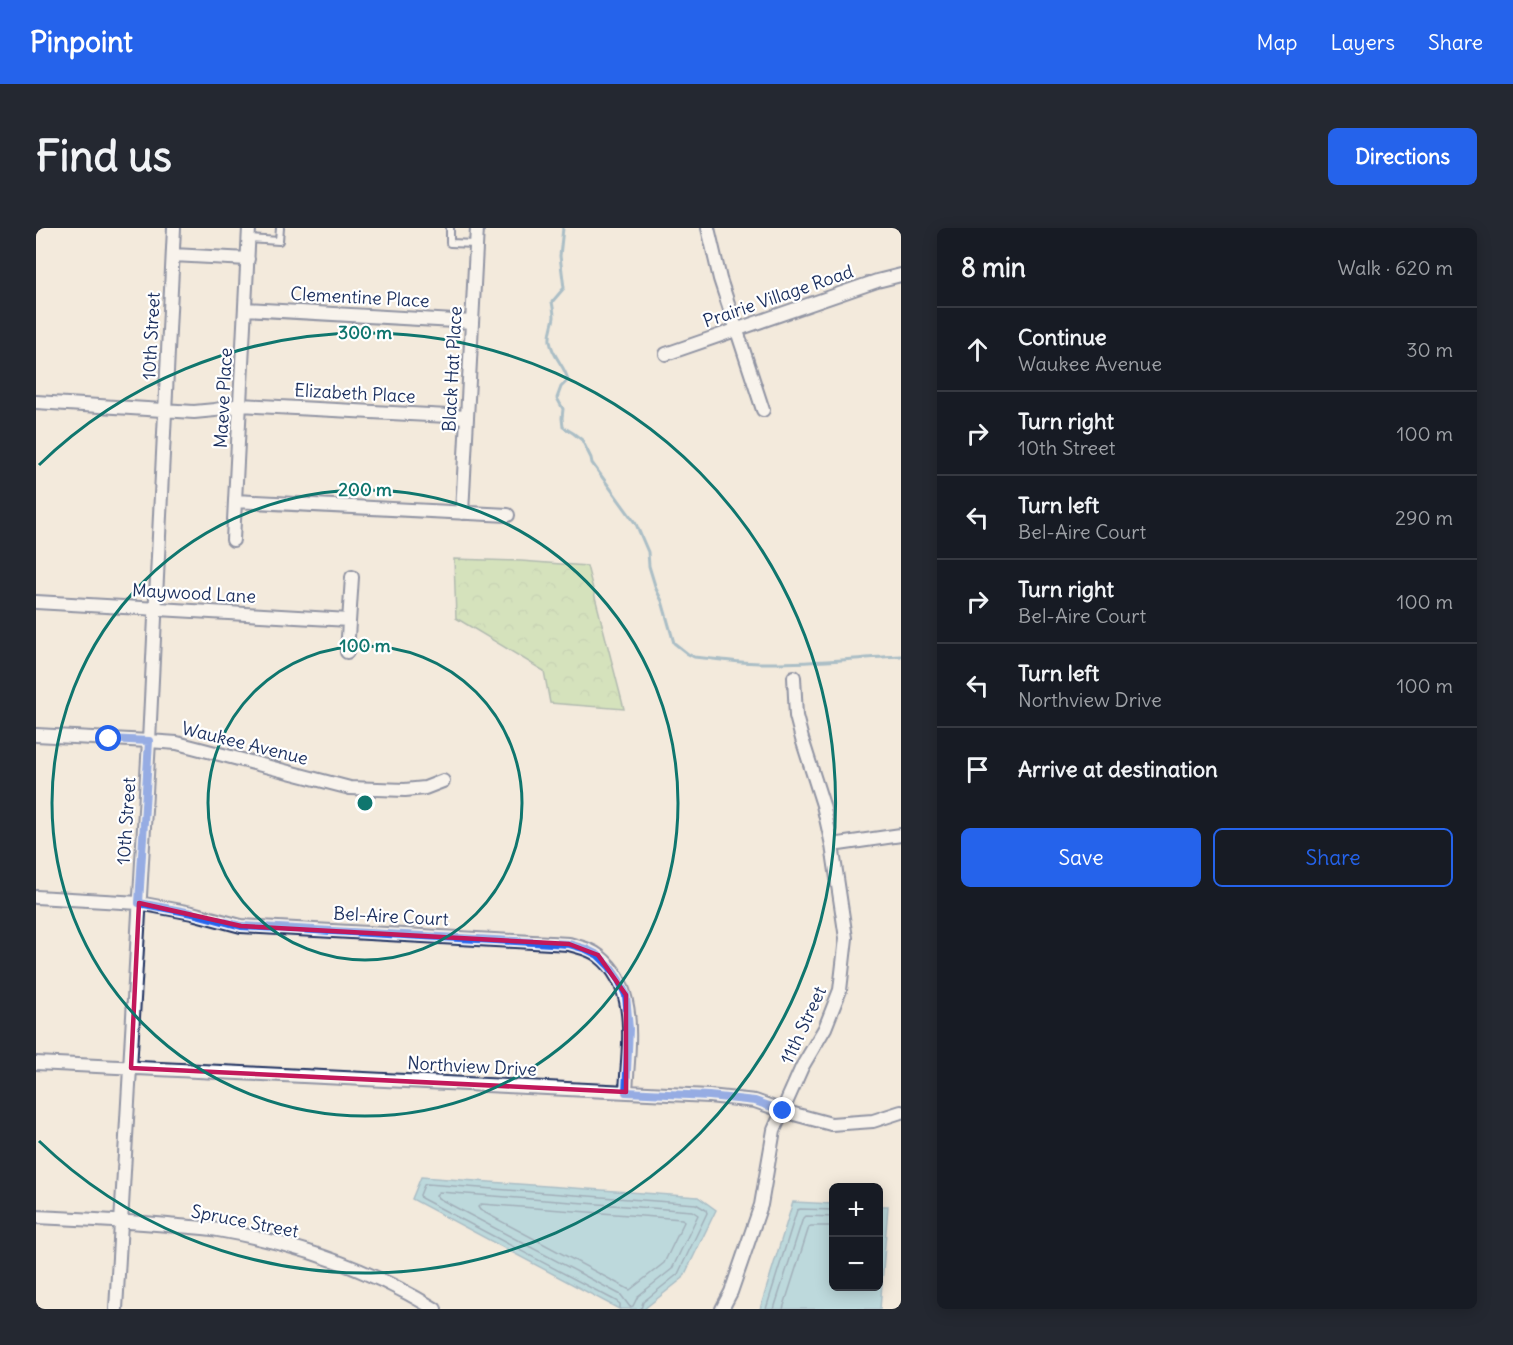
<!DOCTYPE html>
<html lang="en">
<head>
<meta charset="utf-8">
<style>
  body { margin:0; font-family:Delius,sans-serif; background:#242831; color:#f1f3f6 }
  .controls { position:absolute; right:18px; bottom:18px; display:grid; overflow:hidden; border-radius:9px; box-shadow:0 3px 15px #0003 }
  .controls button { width:54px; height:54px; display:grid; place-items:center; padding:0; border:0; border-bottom:2px solid #363941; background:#171b24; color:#f1f3f6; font:30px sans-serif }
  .stop { position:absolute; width:18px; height:18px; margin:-14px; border:4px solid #2563eb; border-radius:50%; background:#fff }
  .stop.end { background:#2563eb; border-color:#fff; box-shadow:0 2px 6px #0008 }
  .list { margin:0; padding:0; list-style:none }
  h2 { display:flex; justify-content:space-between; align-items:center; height:78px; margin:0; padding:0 24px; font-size:26px }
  h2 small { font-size:20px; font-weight:400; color:#9ea1a6 }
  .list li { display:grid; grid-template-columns:39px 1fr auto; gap:18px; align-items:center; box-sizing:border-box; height:84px; padding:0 24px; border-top:2px solid #363941 }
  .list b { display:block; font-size:22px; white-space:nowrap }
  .list p { margin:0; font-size:20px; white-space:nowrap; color:#9ea1a6 }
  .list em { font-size:20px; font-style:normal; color:#9ea1a6 }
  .actions { display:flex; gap:12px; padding:18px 24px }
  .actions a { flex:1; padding:14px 0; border:2px solid #2563eb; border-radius:9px; text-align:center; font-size:21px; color:#2563eb }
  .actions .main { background:#2563eb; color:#fff }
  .icon { flex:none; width:33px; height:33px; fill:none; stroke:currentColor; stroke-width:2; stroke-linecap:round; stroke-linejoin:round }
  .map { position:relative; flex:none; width:865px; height:1081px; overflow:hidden; border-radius:9px }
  header { display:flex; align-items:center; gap:36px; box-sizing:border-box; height:84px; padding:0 30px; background:#2563eb; color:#fff }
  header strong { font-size:28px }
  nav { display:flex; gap:33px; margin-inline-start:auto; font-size:21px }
  .intro { display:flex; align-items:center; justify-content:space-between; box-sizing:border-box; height:144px; padding:0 36px }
  h1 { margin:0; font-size:42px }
  .button { padding:15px 27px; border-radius:9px; background:#2563eb; color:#fff; font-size:21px; font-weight:700 }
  main { display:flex; gap:36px; padding:0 36px }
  aside { flex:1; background:#171b24; border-radius:9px; box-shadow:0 3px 15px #0003 }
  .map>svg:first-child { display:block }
</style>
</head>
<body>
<header>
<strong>Pinpoint</strong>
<nav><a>Map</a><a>Layers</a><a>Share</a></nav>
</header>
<div class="intro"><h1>Find us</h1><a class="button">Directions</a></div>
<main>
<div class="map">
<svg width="865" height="1081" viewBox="0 0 865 1081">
  <defs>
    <pattern id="forest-crowns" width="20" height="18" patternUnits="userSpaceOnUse" patternTransform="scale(1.5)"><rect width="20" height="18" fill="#b1d996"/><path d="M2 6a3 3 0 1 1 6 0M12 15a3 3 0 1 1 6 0" fill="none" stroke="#98bb84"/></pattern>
  </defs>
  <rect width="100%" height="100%" fill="#f3eadc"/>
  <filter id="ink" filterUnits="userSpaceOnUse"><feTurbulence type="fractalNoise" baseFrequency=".0167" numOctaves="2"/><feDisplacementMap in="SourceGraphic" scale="12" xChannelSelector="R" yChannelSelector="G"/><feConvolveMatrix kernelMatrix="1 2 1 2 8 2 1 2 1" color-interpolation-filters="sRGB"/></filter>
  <g filter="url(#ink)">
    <path fill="url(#forest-crowns)" stroke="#66847a" stroke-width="1.5" d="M418 331 485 333 551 338 588 481 514 475 508 443 420 390Z"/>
    <path fill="#7cc6dc" stroke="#558aaa" stroke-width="1.5" d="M385 949 662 969 680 982 647 1050 608 1081H583L376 971Z
      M757 974 797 976 798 1058H842L843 978H852L844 1081H724Z"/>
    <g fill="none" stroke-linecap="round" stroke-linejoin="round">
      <path stroke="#426b90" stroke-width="1.5" d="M403 964 656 983 662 987 636 1041 602 1068 597 1078 594 1079 585 1067 402 970 400 967Z
        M445 976 646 991 648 994 628 1035 594 1062 444 982 442 979Z
        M584 1081V1076L580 1073 385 970 384 967 388 957 391 956 660 976 670 982 671 985 642 1046 607 1074 605 1081
        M730 1081 761 982 764 981 798 982
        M738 1081 767 990 769 988 798 989
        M747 1081 773 999 775 998H798"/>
      <path stroke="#558aaa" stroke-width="3" d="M527 0 524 28 528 60 516 74C517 79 518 84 518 89 517 97 513 104 514 113 516 128 529 138 532 152L525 159 521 170 527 181 526 190 527 199 537 205 546 212 555 230 556 235 600 296 612 324 613 338 620 361 626 373 638 415 652 426 658 429C681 431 704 435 727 435 773 436 819 430 865 428"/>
      <defs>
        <path id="service" d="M414 0V15L440 16
          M213 11 243 13 244 0"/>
        <path id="minor" d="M672 0 684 51 727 182
          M137 27 212 31
          M209 81 436 94
          M630 126 841 53 865 47
          M0 174 158 184 179 182 204 177 431 189
          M199 273 472 287
          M426 285 441 0
          M197 312 213 0
          M0 374 313 392
          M311 424 316 349
          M0 507 113 513 141 515 314 560 369 562 389 560 407 553
          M796 617 865 607
          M0 669 103 675 156 685 205 698 533 716C543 719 555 721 563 728 604 760 592 819 590 864
          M0 835 673 868 719 873 747 883 795 896 837 893 865 884
          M0 989C44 991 88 993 132 997 148 999 166 999 182 1002 258 1015 334 1041 399 1081
          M80 1081 113 513 138 0
          M686 1081 695 1064 725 977 738 902 766 839 789 800 804 762 810 710 796 617 787 577 766 511 760 488 758 449"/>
      </defs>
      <use href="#service" stroke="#1b2f5e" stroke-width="10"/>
      <use href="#minor" stroke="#1b2f5e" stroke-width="16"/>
      <use href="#service" stroke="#fff" stroke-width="6"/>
      <use href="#minor" stroke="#fff" stroke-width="12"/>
    </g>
  </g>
  <g fill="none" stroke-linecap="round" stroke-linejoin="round" filter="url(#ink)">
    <path stroke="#2563eb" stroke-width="8" d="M73 511 113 513 103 675 156 685 205 698 533 716 550 721 562 727 574 739 583 752 590 767 593 801 590 864 673 868 719 873 747 883"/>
  </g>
  <path d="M0 0H865V1081H0ZM103 675 205 698 533 716 562 727 590 767V864L95 840Z" fill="#f3eadc" fill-opacity=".55" fill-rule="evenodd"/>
  <path fill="none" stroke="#c2185b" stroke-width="4.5" stroke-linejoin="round" d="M103 675 205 698 533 716 562 727 590 767V864L95 840Z"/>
  <g fill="none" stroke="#0f766e" stroke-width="3">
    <circle cx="329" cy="575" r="157"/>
    <circle cx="329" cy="575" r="313"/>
    <path d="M3 237A470 470 0 1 1 3 913"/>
  </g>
  <g text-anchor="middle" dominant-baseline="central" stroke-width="4.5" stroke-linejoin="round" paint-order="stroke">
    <g font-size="18" fill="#1b2f5e" stroke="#fff">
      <text transform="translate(742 68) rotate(-19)">Prairie Village Road</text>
      <text transform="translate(324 69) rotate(3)">Clementine Place</text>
      <text transform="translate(115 108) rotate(-87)">10th Street</text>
      <text transform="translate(416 141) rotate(-87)">Black Hat Place</text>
      <text transform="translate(319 165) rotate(3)">Elizabeth Place</text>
      <text transform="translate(187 170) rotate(-87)">Maeve Place</text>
      <text transform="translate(158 365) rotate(3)">Maywood Lane</text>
      <text transform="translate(209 515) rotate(14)">Waukee Avenue</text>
      <text transform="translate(90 593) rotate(-86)">10th Street</text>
      <text transform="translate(355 688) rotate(3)">Bel-Aire Court</text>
      <text transform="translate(767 797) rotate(-65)">11th Street</text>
      <text transform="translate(436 838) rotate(3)">Northview Drive</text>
      <text transform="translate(209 993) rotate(11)">Spruce Street</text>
    </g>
  </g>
  <circle cx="329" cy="575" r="9" fill="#0f766e" stroke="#fff" stroke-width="3"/>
  <g font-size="18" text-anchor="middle" font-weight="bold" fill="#0f766e" stroke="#fff" stroke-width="4.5" stroke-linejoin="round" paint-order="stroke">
    <text x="329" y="111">300 m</text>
    <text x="329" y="268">200 m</text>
    <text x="329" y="424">100 m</text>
  </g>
</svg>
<div class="controls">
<button>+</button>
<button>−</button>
</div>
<div class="stop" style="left:73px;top:511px"></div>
<div class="stop end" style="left:747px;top:883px"></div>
</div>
<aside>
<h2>8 min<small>Walk · 620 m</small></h2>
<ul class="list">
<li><svg class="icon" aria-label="ahead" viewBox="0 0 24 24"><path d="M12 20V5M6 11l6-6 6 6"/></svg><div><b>Continue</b><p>Waukee Avenue</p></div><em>30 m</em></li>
<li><svg class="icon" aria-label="right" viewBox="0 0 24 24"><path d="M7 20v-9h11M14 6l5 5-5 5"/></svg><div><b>Turn right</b><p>10th Street</p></div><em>100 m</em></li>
<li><svg class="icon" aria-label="left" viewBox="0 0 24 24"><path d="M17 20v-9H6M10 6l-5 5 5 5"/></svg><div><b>Turn left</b><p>Bel-Aire Court</p></div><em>290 m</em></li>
<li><svg class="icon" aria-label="right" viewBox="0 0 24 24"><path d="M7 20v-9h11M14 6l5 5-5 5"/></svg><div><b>Turn right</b><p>Bel-Aire Court</p></div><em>100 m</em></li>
<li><svg class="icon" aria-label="left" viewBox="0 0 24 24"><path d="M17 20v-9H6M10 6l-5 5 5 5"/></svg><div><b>Turn left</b><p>Northview Drive</p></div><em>100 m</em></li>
<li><svg class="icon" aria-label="arrive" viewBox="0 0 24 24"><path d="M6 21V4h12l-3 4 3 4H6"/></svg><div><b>Arrive at destination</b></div></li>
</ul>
<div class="actions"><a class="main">Save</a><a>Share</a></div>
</aside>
</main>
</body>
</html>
